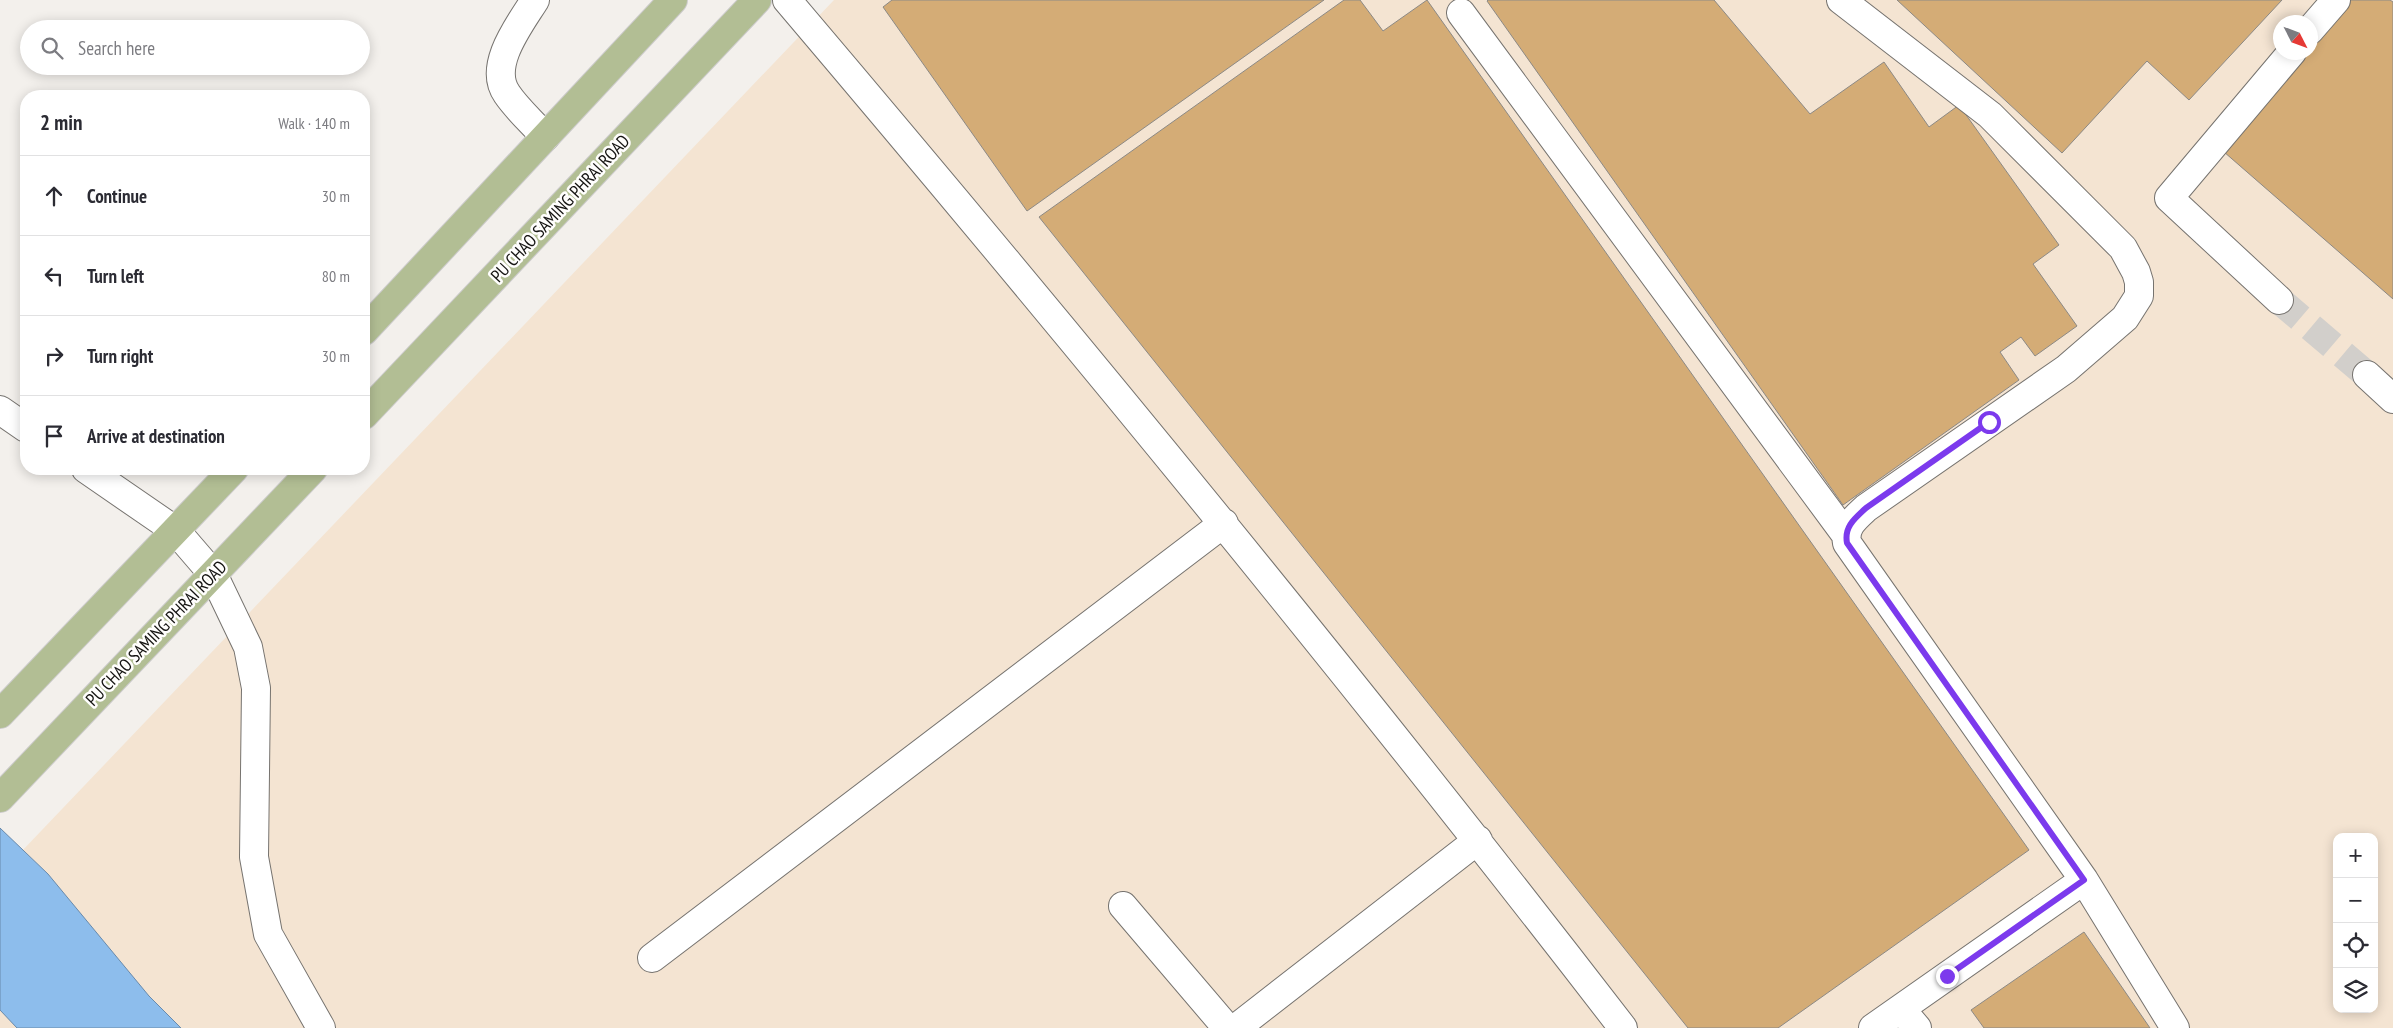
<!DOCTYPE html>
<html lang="en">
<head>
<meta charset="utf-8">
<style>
  body { margin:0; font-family:"PT Sans Narrow",sans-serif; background:#f2f2f3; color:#2b2b33 }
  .controls { position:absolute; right:15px; bottom:15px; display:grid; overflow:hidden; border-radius:10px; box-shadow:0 2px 12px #0003 }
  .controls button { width:45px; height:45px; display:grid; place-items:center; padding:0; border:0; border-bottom:1px solid #e1e1e2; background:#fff; color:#2b2b33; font:25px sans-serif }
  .compass { position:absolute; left:2273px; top:15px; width:45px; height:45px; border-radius:50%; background:#fff; box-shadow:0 2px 12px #0003; rotate:132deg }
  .stop { position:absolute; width:15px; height:15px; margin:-11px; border:4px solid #7c3aed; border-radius:50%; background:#fff }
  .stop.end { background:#7c3aed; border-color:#fff; box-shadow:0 1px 5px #0008 }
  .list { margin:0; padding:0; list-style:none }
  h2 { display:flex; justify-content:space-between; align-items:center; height:65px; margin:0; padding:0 20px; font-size:21px }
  h2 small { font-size:16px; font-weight:400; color:#7c7c81 }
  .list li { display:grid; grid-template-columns:32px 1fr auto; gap:15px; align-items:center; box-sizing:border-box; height:80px; padding:0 20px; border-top:1px solid #e1e1e2 }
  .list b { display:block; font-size:19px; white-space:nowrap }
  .list em { font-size:16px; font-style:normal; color:#7c7c81 }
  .icon { flex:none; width:28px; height:28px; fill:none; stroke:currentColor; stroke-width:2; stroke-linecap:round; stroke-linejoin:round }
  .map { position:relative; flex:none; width:2393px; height:1028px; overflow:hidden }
  .search { position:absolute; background:#fff; box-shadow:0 2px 12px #0003; left:20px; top:20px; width:350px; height:55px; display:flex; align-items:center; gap:12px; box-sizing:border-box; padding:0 18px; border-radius:28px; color:#7c7c81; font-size:19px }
  .panel { position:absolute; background:#fff; box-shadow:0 2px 12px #0003; left:20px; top:90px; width:350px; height:385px; border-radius:20px }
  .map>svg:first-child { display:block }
</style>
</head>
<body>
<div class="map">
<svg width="2393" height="1028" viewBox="0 0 2393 1028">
  <rect width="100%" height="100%" fill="#f3f0ec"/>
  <path fill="#f4e4d2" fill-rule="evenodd" d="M834 0H2393V1028H0V874ZM2280 22H2310V52H2280ZM2337 837H2374V1009H2337Z"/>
  <path fill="#8dbdec" stroke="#698aab" d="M0 828 48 874 149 996 181 1028H17L0 1010Z"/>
  <path fill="#d4ac76" stroke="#8c8985" d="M892 0H1324L1027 211 883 7Z
    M1344 0H1360L1383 31 1427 0 2029 850 1778 1028H1688L1039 217Z
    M1488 0H1714L1810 114 1884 62 1929 127 1959 105 2059 245 2033 264 2077 326 2035 356 2021 337 2000 352 2019 380 1843 505 1487 1Z
    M1897 0H2282L2189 100 2147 61 2062 153Z
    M2343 0H2390L2393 2V299L2216 145 2297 52H2310V37Z
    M2084 932 2150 1028H1984L1971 1010Z"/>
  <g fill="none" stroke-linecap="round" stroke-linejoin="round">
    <path stroke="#d2cfcb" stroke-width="28" stroke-dasharray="28 14" stroke-linecap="butt" d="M2279 300 2367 375"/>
    <defs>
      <path id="minor" d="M535 0C520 24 487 66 507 94 517 109 533 123 545 137
        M787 0C1073 337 1353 678 1623 1028
        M1841 0 1990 115 2123 248 2136 272 2139 282V296L2125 318 2066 369 1866 508C1854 519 1844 527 1847 543L2084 880 2175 1028
        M1461 13 1846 535
        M2310 30 2336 0
        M2279 300 2169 198 2292 52
        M2367 375 2393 399
        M0 410 26 428
        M86 469 176 531 213 574 248 647 256 688 254 857 268 934 321 1028
        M1123 906 1227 1028
        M652 958 1224 523
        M1901 1009 1917 1028
        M1236 1028 1478 840
        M1873 1028 2084 880"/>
      <path id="major" d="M364 331 673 0
        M364 415 757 0
        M0 714 234 469
        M0 798 313 469"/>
    </defs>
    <use href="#minor" stroke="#76736f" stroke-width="30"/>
    <use href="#major" stroke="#cccbcb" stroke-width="30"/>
    <use href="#minor" stroke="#fff" stroke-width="28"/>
    <use href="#major" stroke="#b2be94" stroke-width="28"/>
  </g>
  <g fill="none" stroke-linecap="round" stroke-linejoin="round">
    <path stroke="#7c3aed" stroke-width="6" d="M1947 976 2084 880 1847 543C1844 527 1854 519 1866 508L1989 422"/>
  </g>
  <g text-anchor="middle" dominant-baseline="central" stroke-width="5" stroke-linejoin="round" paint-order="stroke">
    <g font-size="18" fill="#151412" stroke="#fffefd">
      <text transform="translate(560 208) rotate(-47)">PU CHAO SAMING PHRAI ROAD</text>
      <text transform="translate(156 633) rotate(-46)">PU CHAO SAMING PHRAI ROAD</text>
    </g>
  </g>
</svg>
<div class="controls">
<button>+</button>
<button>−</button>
<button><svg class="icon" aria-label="locate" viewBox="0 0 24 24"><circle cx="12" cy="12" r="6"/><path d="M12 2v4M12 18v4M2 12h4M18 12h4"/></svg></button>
<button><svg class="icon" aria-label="layers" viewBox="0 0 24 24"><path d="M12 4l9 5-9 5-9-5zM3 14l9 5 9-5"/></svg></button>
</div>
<svg class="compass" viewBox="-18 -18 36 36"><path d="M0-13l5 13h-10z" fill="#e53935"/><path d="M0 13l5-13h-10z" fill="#7c7c81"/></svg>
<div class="stop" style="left:1989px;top:422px"></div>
<div class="stop end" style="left:1947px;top:976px"></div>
<div class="search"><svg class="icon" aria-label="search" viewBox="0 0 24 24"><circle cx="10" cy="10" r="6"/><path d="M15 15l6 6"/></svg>Search here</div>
<section class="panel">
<h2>2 min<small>Walk · 140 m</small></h2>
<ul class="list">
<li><svg class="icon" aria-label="ahead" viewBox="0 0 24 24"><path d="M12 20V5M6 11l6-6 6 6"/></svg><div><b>Continue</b></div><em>30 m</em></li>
<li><svg class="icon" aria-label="left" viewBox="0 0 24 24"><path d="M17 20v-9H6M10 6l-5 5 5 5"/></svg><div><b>Turn left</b></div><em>80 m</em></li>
<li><svg class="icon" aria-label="right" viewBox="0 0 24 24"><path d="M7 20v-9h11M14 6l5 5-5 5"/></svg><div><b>Turn right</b></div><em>30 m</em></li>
<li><svg class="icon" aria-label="arrive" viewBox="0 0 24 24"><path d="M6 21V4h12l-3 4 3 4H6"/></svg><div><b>Arrive at destination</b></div></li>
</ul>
</section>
</div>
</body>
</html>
